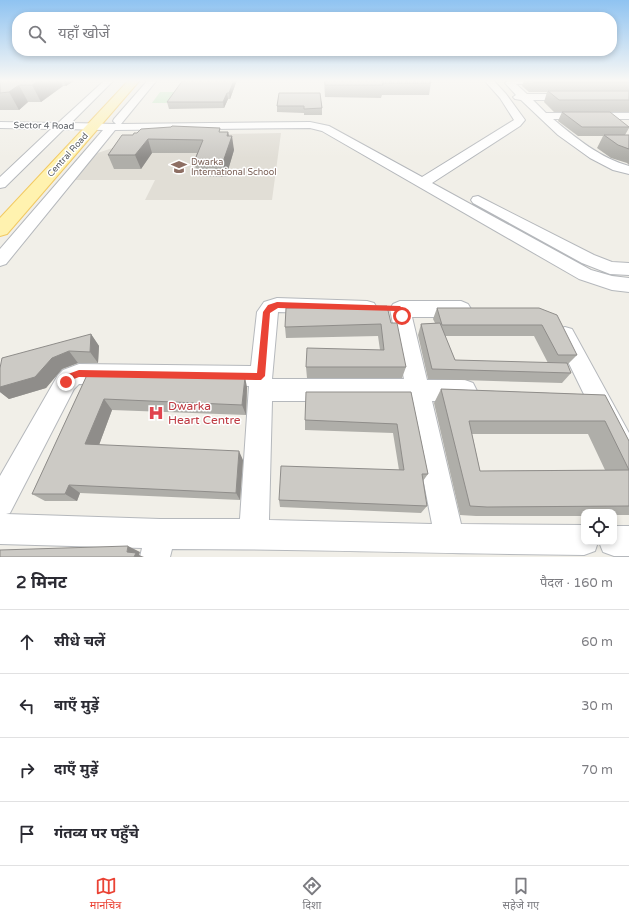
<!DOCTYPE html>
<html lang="hi">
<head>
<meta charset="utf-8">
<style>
  body { margin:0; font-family:"Varela Round","Noto Sans Devanagari",sans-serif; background:#f7f7f7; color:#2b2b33 }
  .controls { position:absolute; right:12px; bottom:12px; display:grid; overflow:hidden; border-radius:8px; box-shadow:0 2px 6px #0003 }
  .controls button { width:36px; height:36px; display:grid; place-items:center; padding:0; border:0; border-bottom:1px solid #e1e1e2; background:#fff; color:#2b2b33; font:20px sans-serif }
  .stop { position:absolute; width:12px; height:12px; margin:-9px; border:3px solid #ea4335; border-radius:50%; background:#fff }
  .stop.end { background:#ea4335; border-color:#fff; box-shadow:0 1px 4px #0008 }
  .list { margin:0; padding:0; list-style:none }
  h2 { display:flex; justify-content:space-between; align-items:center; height:52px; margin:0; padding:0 16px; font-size:17px }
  h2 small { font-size:13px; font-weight:400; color:#7c7c81 }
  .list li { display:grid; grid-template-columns:26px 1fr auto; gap:12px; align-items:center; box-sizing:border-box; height:64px; padding:0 16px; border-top:1px solid #e1e1e2 }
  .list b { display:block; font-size:15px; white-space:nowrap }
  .list em { font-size:13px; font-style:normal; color:#7c7c81 }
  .icon { flex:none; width:22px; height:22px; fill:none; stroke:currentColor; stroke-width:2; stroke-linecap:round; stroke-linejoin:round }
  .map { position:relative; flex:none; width:629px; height:557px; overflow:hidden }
  .search { position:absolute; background:#fff; box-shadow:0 2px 6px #0003; left:12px; right:12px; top:12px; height:44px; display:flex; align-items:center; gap:10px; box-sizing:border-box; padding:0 14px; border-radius:16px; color:#7c7c81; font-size:15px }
  .sheet { height:308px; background:#fff }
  nav { display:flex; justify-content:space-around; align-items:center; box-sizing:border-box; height:56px; border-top:1px solid #e1e1e2; background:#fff; font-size:11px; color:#7c7c81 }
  nav a { display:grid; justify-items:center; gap:2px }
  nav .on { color:#ea4335 }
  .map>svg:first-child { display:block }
</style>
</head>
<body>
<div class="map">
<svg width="629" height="557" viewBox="0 0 629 557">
  <rect width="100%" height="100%" fill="#f1efe8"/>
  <path fill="#e1ded6" d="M281 133 272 200H145L155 180H71L92 155 150 135Z"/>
  <path fill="#c5e8c5" d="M160 92H193L186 103H152Z"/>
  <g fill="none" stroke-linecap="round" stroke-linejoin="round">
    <defs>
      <path id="minor" d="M105 80H114L71 123 116 124 113 121 114 119 148 80H157L121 124 310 122 329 126 422 177 514 120 500 98 484 80H493L506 94 525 120 520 126 432 183 591 270 612 276 629 278V292L612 290 579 279 322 131 310 128 115 130 6 264 0 266V249L103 130 64 129 5 187 0 188V177L51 129 0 128V122L58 123Z
        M509 80H552L551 83 548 84H516L527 94H570L575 97 570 100H533L546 113H629V119H553C576 138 600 158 629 166V174L613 170 590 158 558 135 521 100 515 99 513 97 516 95 505 83Z
        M478 196 594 255 612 262 629 263V275L610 274 582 263 473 203 471 200 473 197Z
        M277 298 367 301 374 303 377 308 374 313 367 315 278 312 272 379H404L390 309 393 304 400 301H461L468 304 471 309 468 314 461 317H412L427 380H465L473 383 477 391 473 399 465 402 432 401 461 524 584 525V542H598L595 551 584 555C447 554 309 549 172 549L170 557H140L142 548 0 544V476L58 375 63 370 79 364 251 366 257 312 264 302ZM79 384 249 386 240 519H160L6 514 10 513 74 389ZM272 401H408L432 524 269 520Z
        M565 327 572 329 629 433V472L620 468 555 335 558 329Z
        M614 526H629V556H614L603 552 599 542H614Z"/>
      <path id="major" d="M129 80H140L7 234 0 236V218Z"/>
    </defs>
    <use href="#minor" stroke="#b5b8bc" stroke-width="2"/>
    <use href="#major" stroke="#f2c960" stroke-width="2"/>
    <use href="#minor" fill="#fff" fill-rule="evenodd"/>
    <use href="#major" fill="#fff2af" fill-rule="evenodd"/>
  </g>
  <path fill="#afaea9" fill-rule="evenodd" d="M0 80H75L66 86H63L41 102H28L19 110H0Z
    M237 80 230 99H228L224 108 169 109 167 102Z
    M324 80H430L431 83 429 95H382L381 98 325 97Z
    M524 80H629V112H554L544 102 547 92H529L522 86Z
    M320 93 322 108V115H304V113L277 112V106Z
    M562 112 629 127V128L625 135H629V165L627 163 611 158 597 148 603 136H578L558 121Z
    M221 132H228L229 136 234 150 226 177 198 176 194 162 197 153H152L141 169H114L108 155 133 135Z
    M437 308H539L577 355 567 365 571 373 562 383 428 379 418 335 421 324 435 323 433 319ZM445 336H534L548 363 455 360Z
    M391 323 406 367 402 378H307L306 367 380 350 378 336 286 338 285 327Z
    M91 334 99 346 98 363H78L62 369 46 388 9 399 0 392V368Z
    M87 375 247 387 246 415 112 410 99 445 243 460 240 500 80 493 77 501H45L32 494Z
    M441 389 605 395 629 441V515H614V512H584V516H476L460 515 434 403ZM472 434H588L605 470 480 471Z
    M411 392 428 474 423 481 427 506 421 513 280 507 279 500 399 470 393 433 305 430V420Z"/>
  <path fill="#8f8d8a" d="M40 80H60L63 86 41 102 32 85Z
    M63 80H75L66 86Z
    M234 80H237L230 99 229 93Z
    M19 85 28 102 19 110 9 92Z
    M227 93 228 99 224 108 223 102Z
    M228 132 230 141 232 136 234 150 226 177 223 162 227 136Z
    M148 139 152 153 141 169 135 155Z
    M91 334 99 346 98 363 90 352Z
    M69 351 78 363 62 369 46 388 9 399 0 392V387L52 358Z
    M245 377 247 387 246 415 242 405Z
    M104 399 112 410 96 453 85 444Z
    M239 451 243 460 240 500 236 493Z
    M69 485 80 493 77 501 65 494Z
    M128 546 140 552 139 555 144 557H134L127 552Z"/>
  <path fill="#cccac5" stroke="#8f8d8a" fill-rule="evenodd" d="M0 80H40L32 85H19L9 92 0 93Z
    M183 80H234L229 93H227L223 102H167Z
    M325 80H430L431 83H382L383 85H325Z
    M531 80H629V82H533Z
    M548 91H629V100H559Z
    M279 93H320L322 108 304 109V106H277Z
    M562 112H610L629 127H582Z
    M172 126 220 128 219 132H228L227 136H232L223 162H194L203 140 148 139 135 155H108L122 135H133L134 133H137L141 129 171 127Z
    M604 135H629V149L618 145Z
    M387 306 391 323H397L406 367H306L307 348 384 350 381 324 285 327 286 308Z
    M437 308H539L557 315 577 355H558L542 325H442Z
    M440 323 455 360 567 363 571 373 432 369 421 324Z
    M91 334 90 352 69 351 52 358 35 377 0 387V368L2 358Z
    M87 375 245 377 242 405 104 399 85 444 239 451 236 493 69 485 65 494H32Z
    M441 389 605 395 629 441V506L487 507 470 506ZM469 421H605L629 470 480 471Z
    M306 392H411L428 474H422L427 506 279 500 281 466 404 470 397 424 305 420Z
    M128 546 127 552 136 553 134 557H0V550Z"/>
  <linearGradient id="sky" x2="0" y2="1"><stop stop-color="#8fc3f1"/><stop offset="0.51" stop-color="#f9f8f5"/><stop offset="1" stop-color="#f9f8f5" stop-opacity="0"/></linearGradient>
  <rect width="629" height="158" fill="url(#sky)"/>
  <path fill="#ea4335" d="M277 302 400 306 403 309 405 316 402 319 399 318 397 311 278 308 270 313 265 376 261 380 79 377 74 379 66 386 62 382 68 374 79 370 257 373 263 312 268 305Z"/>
  <defs>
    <symbol id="school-bare" viewBox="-9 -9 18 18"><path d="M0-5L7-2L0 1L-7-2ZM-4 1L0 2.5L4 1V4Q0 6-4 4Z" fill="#8d6e63" stroke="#fff" stroke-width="2.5" paint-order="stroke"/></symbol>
    <symbol id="hospital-bare" viewBox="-9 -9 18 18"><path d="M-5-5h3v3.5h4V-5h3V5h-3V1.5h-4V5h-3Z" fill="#e0444e" stroke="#fff" stroke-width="2.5" paint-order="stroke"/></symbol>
  </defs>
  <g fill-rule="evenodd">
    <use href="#school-bare" x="168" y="156" width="22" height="22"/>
    <use href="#hospital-bare" x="145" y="402" width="22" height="22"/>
  </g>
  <g text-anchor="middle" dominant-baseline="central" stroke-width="3" stroke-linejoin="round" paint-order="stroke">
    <g font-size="9" fill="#5f6368" stroke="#fff">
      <text transform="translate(44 126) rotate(1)">Sector 4 Road</text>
      <text transform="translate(68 155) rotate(-48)">Central Road</text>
    </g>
    <g font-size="9" fill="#785e54" stroke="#fff" text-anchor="start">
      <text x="191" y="162">Dwarka<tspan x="191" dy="10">International School</tspan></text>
    </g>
    <g font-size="12" fill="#be3a42" stroke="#fff" text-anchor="start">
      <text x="168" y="406">Dwarka<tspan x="168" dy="14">Heart Centre</tspan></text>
    </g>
  </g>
</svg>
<div class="controls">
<button><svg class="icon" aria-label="locate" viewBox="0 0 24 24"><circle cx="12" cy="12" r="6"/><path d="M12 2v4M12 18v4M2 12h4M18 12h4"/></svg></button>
</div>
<div class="stop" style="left:402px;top:316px"></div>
<div class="stop end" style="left:66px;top:382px"></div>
<div class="search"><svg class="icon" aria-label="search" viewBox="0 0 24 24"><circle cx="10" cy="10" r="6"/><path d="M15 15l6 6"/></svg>यहाँ खोजें</div>
</div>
<section class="sheet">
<h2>2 मिनट<small>पैदल · 160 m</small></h2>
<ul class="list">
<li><svg class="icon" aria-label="ahead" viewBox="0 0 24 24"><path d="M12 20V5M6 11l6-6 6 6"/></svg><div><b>सीधे चलें</b></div><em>60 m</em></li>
<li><svg class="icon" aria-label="left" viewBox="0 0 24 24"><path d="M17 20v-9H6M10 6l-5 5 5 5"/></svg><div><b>बाएँ मुड़ें</b></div><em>30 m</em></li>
<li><svg class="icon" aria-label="right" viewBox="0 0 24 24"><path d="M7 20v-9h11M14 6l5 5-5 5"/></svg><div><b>दाएँ मुड़ें</b></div><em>70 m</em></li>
<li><svg class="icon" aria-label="arrive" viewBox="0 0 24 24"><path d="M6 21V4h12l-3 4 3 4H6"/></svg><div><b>गंतव्य पर पहुँचे</b></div></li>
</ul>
</section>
<nav>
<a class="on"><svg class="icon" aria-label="map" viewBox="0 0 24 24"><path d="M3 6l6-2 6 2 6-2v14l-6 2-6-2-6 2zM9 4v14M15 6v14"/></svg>मानचित्र</a>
<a><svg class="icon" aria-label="directions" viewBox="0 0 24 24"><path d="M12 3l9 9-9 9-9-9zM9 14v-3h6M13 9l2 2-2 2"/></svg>दिशा</a>
<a><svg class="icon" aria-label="saved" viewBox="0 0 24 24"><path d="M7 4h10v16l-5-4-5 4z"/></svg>सहेजे गए</a>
</nav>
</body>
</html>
